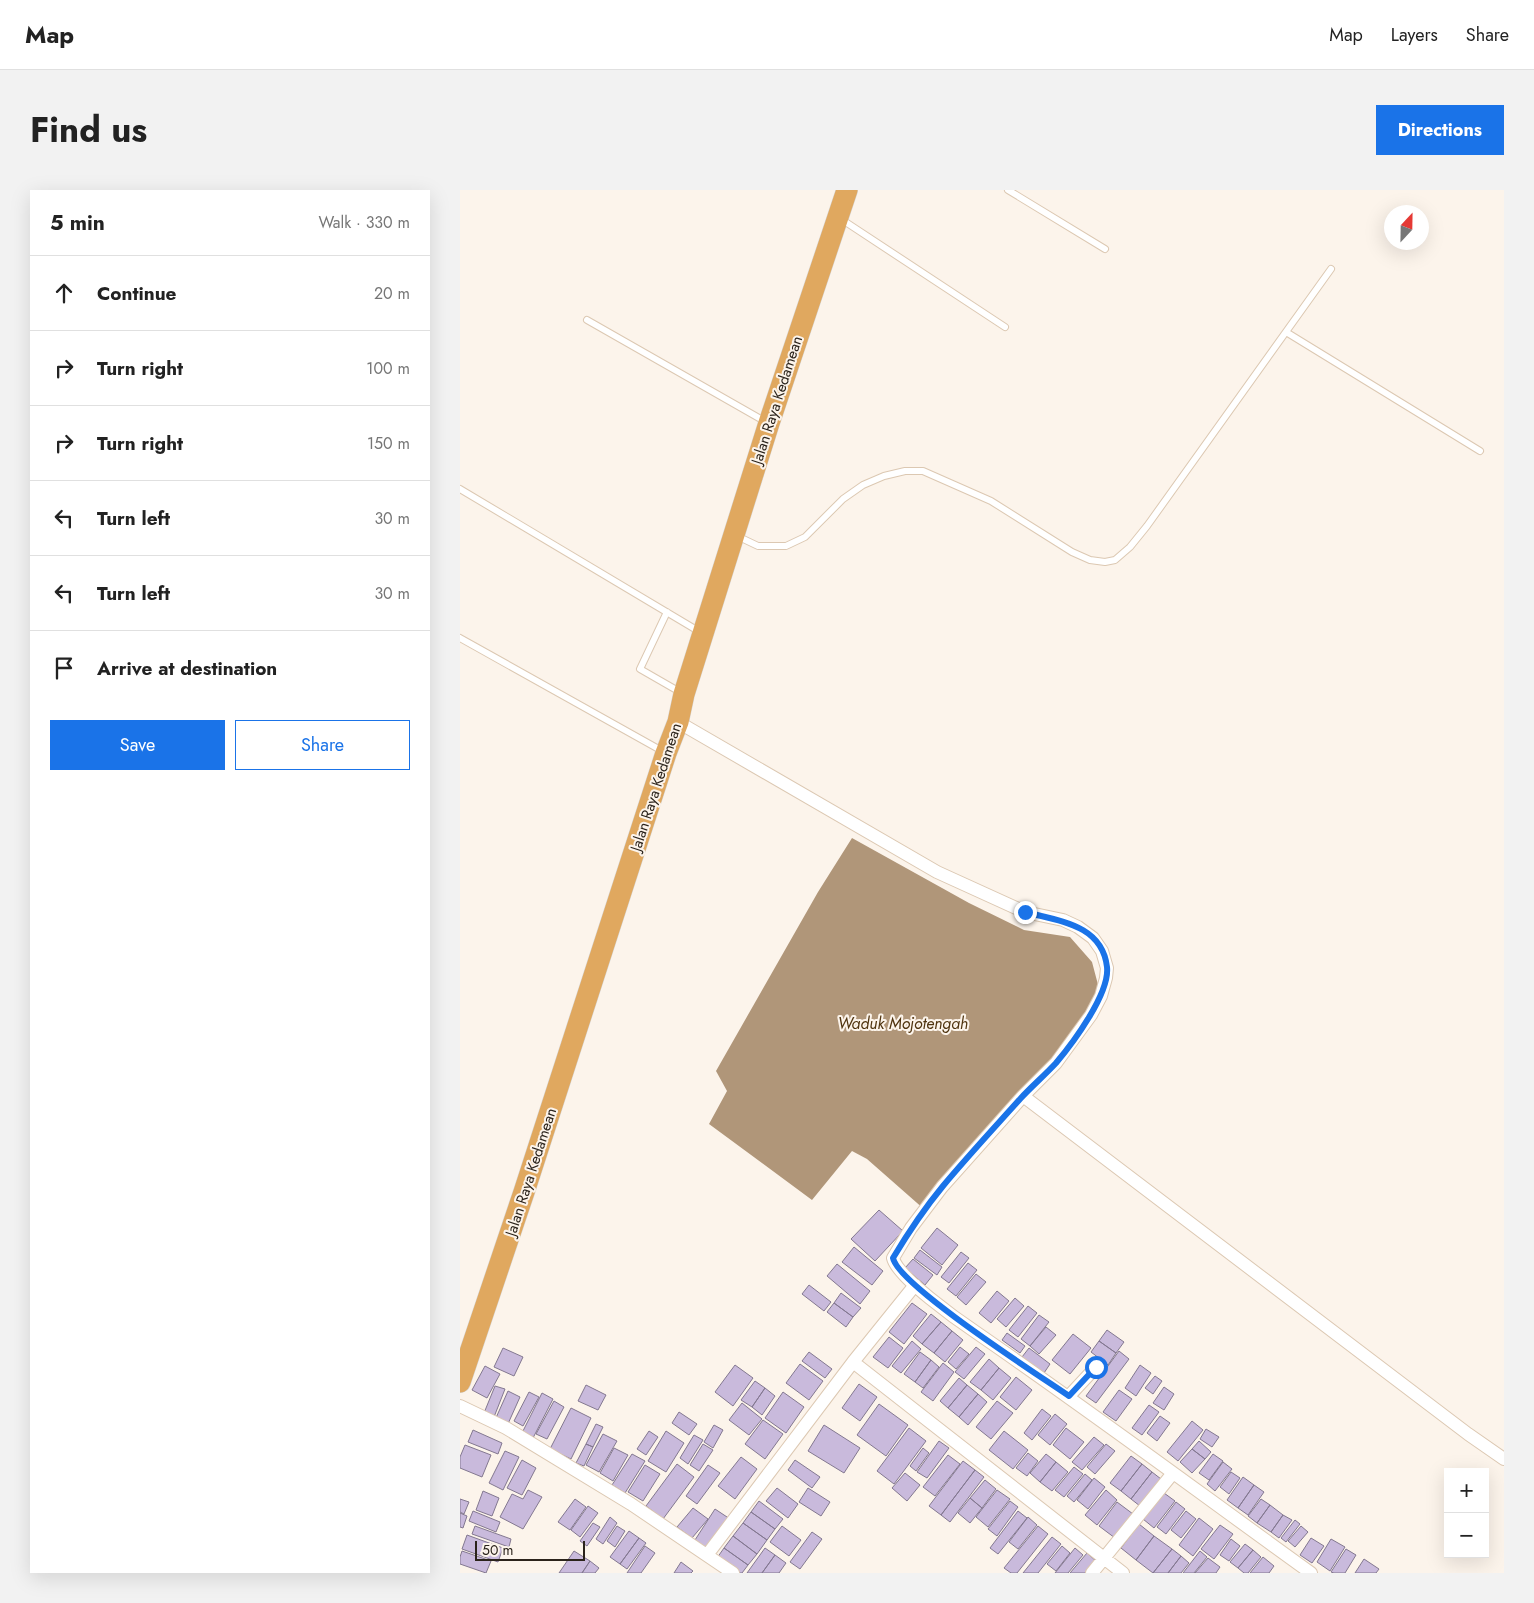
<!DOCTYPE html>
<html lang="en">
<head>
<meta charset="utf-8">
<style>
  body { margin:0; font-family:Jost,sans-serif; background:#f2f2f2; color:#222 }
  .controls { position:absolute; right:15px; bottom:15px; display:grid; overflow:hidden; border-radius:0px; box-shadow:0 5px 20px #0002 }
  .controls button { width:45px; height:45px; display:grid; place-items:center; padding:0; border:0; border-bottom:1px solid #e0e0e0; background:#fff; color:#222; font:25px sans-serif }
  .compass { position:absolute; left:924px; top:15px; width:45px; height:45px; border-radius:50%; background:#fff; box-shadow:0 5px 20px #0002; rotate:22deg }
  .scale { position:absolute; left:15px; bottom:12px; width:110px; box-sizing:border-box; padding-left:5px; border:2px solid #2b231b; border-top:0; font-size:14px; line-height:18px; white-space:nowrap; color:#2b231b; -webkit-text-stroke:4px #fcf4eb; paint-order:stroke }
  .stop { position:absolute; width:15px; height:15px; margin:-11px; border:4px solid #1a73e8; border-radius:50%; background:#fff }
  .stop.end { background:#1a73e8; border-color:#fff; box-shadow:0 1px 5px #0008 }
  .list { margin:0; padding:0; list-style:none }
  h2 { display:flex; justify-content:space-between; align-items:center; height:65px; margin:0; padding:0 20px; font-size:21px }
  h2 small { font-size:16px; font-weight:400; color:#767676 }
  .list li { display:grid; grid-template-columns:32px 1fr auto; gap:15px; align-items:center; box-sizing:border-box; height:75px; padding:0 20px; border-top:1px solid #e0e0e0 }
  .list b { display:block; font-size:19px; white-space:nowrap }
  .list em { font-size:16px; font-style:normal; color:#767676 }
  .actions { display:flex; gap:10px; padding:15px 20px }
  .actions a { flex:1; padding:11px 0; border:1px solid #1a73e8; border-radius:0px; text-align:center; font-size:18px; color:#1a73e8 }
  .actions .main { background:#1a73e8; color:#fff }
  .icon { flex:none; width:28px; height:28px; fill:none; stroke:currentColor; stroke-width:2; stroke-linecap:round; stroke-linejoin:round }
  .map { position:relative; flex:none; width:1044px; height:1383px; overflow:hidden; border-radius:0px }
  header { display:flex; align-items:center; gap:30px; box-sizing:border-box; height:70px; padding:0 25px; background:#fff; border-bottom:1px solid #e0e0e0 }
  header strong { font-size:24px }
  nav { display:flex; gap:28px; margin-inline-start:auto; font-size:18px }
  .intro { display:flex; align-items:center; justify-content:space-between; box-sizing:border-box; height:120px; padding:0 30px }
  h1 { margin:0; font-size:35px }
  .button { padding:12px 22px; border-radius:0px; background:#1a73e8; color:#fff; font-size:18px; font-weight:700 }
  main { display:flex; gap:30px; padding:0 30px }
  aside { flex:1; background:#fff; border-radius:0px; box-shadow:0 5px 20px #0002 }
  .map>svg:first-child { display:block }
</style>
</head>
<body>
<header>
<strong>Map</strong>
<nav><a>Map</a><a>Layers</a><a>Share</a></nav>
</header>
<div class="intro"><h1>Find us</h1><a class="button">Directions</a></div>
<main>
<aside>
<h2>5 min<small>Walk · 330 m</small></h2>
<ul class="list">
<li><svg class="icon" aria-label="ahead" viewBox="0 0 24 24"><path d="M12 20V5M6 11l6-6 6 6"/></svg><div><b>Continue</b></div><em>20 m</em></li>
<li><svg class="icon" aria-label="right" viewBox="0 0 24 24"><path d="M7 20v-9h11M14 6l5 5-5 5"/></svg><div><b>Turn right</b></div><em>100 m</em></li>
<li><svg class="icon" aria-label="right" viewBox="0 0 24 24"><path d="M7 20v-9h11M14 6l5 5-5 5"/></svg><div><b>Turn right</b></div><em>150 m</em></li>
<li><svg class="icon" aria-label="left" viewBox="0 0 24 24"><path d="M17 20v-9H6M10 6l-5 5 5 5"/></svg><div><b>Turn left</b></div><em>30 m</em></li>
<li><svg class="icon" aria-label="left" viewBox="0 0 24 24"><path d="M17 20v-9H6M10 6l-5 5 5 5"/></svg><div><b>Turn left</b></div><em>30 m</em></li>
<li><svg class="icon" aria-label="arrive" viewBox="0 0 24 24"><path d="M6 21V4h12l-3 4 3 4H6"/></svg><div><b>Arrive at destination</b></div></li>
</ul>
<div class="actions"><a class="main">Save</a><a>Share</a></div>
</aside>
<div class="map">
<svg width="1044" height="1383" viewBox="0 0 1044 1383">
  <rect width="100%" height="100%" fill="#fcf4eb"/>
  <path fill="#b09679" d="M392 648 509 713 564 740 610 747 632 772 641 806 566 902 465 1020 407 969 392 961 352 1010 249 934 267 901 256 881 358 702Z"/>
  <path fill="#c9badc" stroke="#837890" d="M419 1020 443 1041 415 1071 391 1049Z
    M477 1038 498 1055 482 1075 461 1058Z
    M394 1057 423 1081 412 1095 382 1072Z
    M460 1060 482 1077 477 1085 454 1068Z
    M501 1062 509 1068 489 1093 481 1087Z
    M453 1069 473 1085 465 1095 445 1078Z
    M508 1073 517 1080 496 1106 487 1099Z
    M377 1074 410 1101 400 1114 367 1086Z
    M516 1084 526 1092 506 1115 497 1107Z
    M349 1095 371 1112 364 1121 342 1104Z
    M537 1101 549 1111 531 1133 519 1123Z
    M381 1103 401 1118 393 1127 374 1113Z
    M555 1108 564 1116 546 1137 537 1129Z
    M374 1113 393 1127 386 1137 367 1122Z
    M452 1113 467 1124 444 1154 429 1142Z
    M568 1116 577 1123 558 1147 549 1140Z
    M471 1124 481 1132 462 1154 453 1146Z
    M579 1125 589 1132 570 1156 561 1149Z
    M481 1132 492 1141 474 1163 462 1154Z
    M586 1137 596 1145 579 1164 570 1156Z
    M647 1140 664 1152 656 1163 639 1151Z
    M492 1141 503 1150 485 1172 474 1163Z
    M547 1143 565 1156 560 1163 542 1150Z
    M613 1144 631 1158 610 1184 592 1170Z
    M429 1147 443 1158 428 1178 413 1167Z
    M452 1151 461 1159 441 1183 432 1176Z
    M639 1151 656 1163 648 1175 631 1162Z
    M500 1157 509 1164 496 1179 488 1172Z
    M516 1157 525 1164 504 1189 495 1182Z
    M43 1158 63 1167 54 1186 34 1177Z
    M569 1158 590 1174 584 1183 562 1167Z
    M659 1161 669 1169 636 1213 626 1206Z
    M349 1162 372 1179 365 1188 342 1171Z
    M460 1162 471 1170 455 1192 444 1184Z
    M529 1169 539 1178 521 1200 510 1192Z
    M471 1170 479 1177 463 1198 455 1192Z
    M483 1173 494 1182 473 1211 461 1202Z
    M340 1174 363 1191 349 1210 326 1193Z
    M275 1175 293 1188 273 1216 255 1202Z
    M680 1175 691 1183 676 1206 665 1198Z
    M25 1176 40 1184 27 1208 12 1200Z
    M539 1178 551 1188 533 1210 521 1200Z
    M695 1186 702 1191 693 1204 685 1198Z
    M556 1187 572 1200 556 1220 540 1207Z
    M499 1188 507 1195 488 1218 480 1211Z
    M295 1191 305 1198 292 1217 281 1210Z
    M399 1194 417 1207 400 1231 382 1218Z
    M126 1195 146 1205 138 1220 118 1211Z
    M507 1195 518 1204 499 1227 488 1218Z
    M35 1196 45 1199 34 1227 24 1223Z
    M704 1197 714 1204 704 1220 693 1213Z
    M305 1198 315 1206 302 1225 292 1217Z
    M659 1200 672 1209 656 1231 643 1222Z
    M48 1201 60 1207 47 1236 35 1230Z
    M69 1202 79 1207 63 1236 54 1231Z
    M323 1202 344 1217 326 1243 305 1228Z
    M82 1203 93 1209 73 1248 62 1243Z
    M518 1204 527 1212 508 1235 499 1227Z
    M94 1211 104 1217 87 1249 76 1244Z
    M537 1211 553 1223 531 1249 516 1237Z
    M282 1213 302 1229 289 1245 269 1230Z
    M419 1214 448 1235 426 1266 397 1245Z
    M689 1215 699 1222 682 1245 672 1238Z
    M111 1218 131 1228 111 1269 90 1259Z
    M582 1219 591 1226 572 1250 564 1243Z
    M219 1222 237 1234 229 1245 212 1233Z
    M595 1224 607 1234 590 1255 578 1245Z
    M700 1226 710 1233 697 1251 687 1243Z
    M303 1230 323 1244 305 1269 285 1254Z
    M732 1231 743 1240 718 1271 707 1262Z
    M136 1234 143 1237 133 1257 126 1254Z
    M254 1235 263 1240 253 1258 244 1252Z
    M364 1235 400 1258 384 1283 348 1261Z
    M449 1238 466 1251 434 1294 417 1281Z
    M606 1238 624 1252 610 1269 593 1255Z
    M746 1239 759 1247 752 1257 740 1249Z
    M13 1240 42 1253 38 1264 8 1252Z
    M189 1241 198 1247 186 1265 177 1259Z
    M206 1241 224 1253 206 1282 188 1271Z
    M544 1241 568 1260 553 1279 529 1260Z
    M143 1244 157 1251 139 1282 126 1275Z
    M234 1245 243 1250 228 1274 220 1268Z
    M634 1247 644 1255 622 1280 612 1272Z
    M479 1251 489 1258 467 1288 457 1282Z
    M739 1251 751 1262 745 1269 732 1259Z
    M126 1254 133 1257 124 1276 116 1273Z
    M243 1254 253 1260 239 1281 230 1275Z
    M646 1254 655 1261 635 1284 627 1277Z
    M5 1255 31 1265 22 1287 0 1278V1267Z
    M154 1258 168 1265 153 1291 140 1283Z
    M463 1258 469 1263 456 1281 450 1276Z
    M732 1259 745 1269 732 1283 720 1272Z
    M45 1261 59 1267 43 1300 29 1293Z
    M568 1263 578 1271 567 1286 556 1278Z
    M172 1264 185 1271 165 1303 152 1295Z
    M586 1264 596 1272 580 1292 570 1283Z
    M753 1264 763 1271 749 1290 739 1283Z
    M488 1265 500 1274 475 1306 463 1297Z
    M671 1266 682 1274 661 1301 650 1293Z
    M281 1267 297 1279 275 1309 258 1296Z
    M62 1270 76 1278 62 1305 47 1298Z
    M335 1270 360 1287 352 1298 328 1280Z
    M503 1271 515 1280 481 1325 469 1316Z
    M596 1272 608 1282 592 1301 580 1292Z
    M763 1272 772 1279 755 1301 747 1294Z
    M217 1274 234 1287 203 1329 186 1316Z
    M682 1274 692 1282 671 1309 661 1301Z
    M185 1275 200 1284 183 1311 168 1302Z
    M248 1275 260 1283 237 1314 226 1306Z
    M614 1277 623 1284 604 1307 595 1300Z
    M515 1280 524 1287 490 1332 481 1325Z
    M692 1282 701 1289 680 1316 671 1309Z
    M771 1282 780 1288 769 1304 760 1297Z
    M445 1283 460 1295 447 1311 432 1298Z
    M625 1284 632 1290 614 1312 607 1306Z
    M783 1287 794 1295 778 1318 767 1310Z
    M634 1288 645 1297 628 1319 617 1310Z
    M525 1290 536 1299 522 1318 510 1308Z
    M794 1295 804 1302 788 1325 778 1318Z
    M317 1298 338 1314 328 1328 306 1311Z
    M348 1298 370 1312 361 1326 339 1312Z
    M68 1300 82 1307 63 1339 40 1327 52 1304 63 1309Z
    M537 1300 550 1309 528 1337 516 1327Z
    M646 1300 657 1310 637 1335 625 1325Z
    M23 1301 39 1308 32 1326 16 1320Z
    M704 1303 715 1311 694 1338 683 1329Z
    M510 1308 522 1318 510 1333 498 1323Z
    M0 1309 9 1312 4 1324 0 1322Z
    M115 1309 126 1317 110 1340 98 1332Z
    M801 1309 810 1315 797 1333 788 1326Z
    M299 1311 323 1329 315 1339 291 1322Z
    M550 1311 558 1317 537 1346 528 1339Z
    M657 1312 673 1324 655 1348 639 1336Z
    M716 1312 725 1319 706 1344 697 1337Z
    M810 1315 823 1325 811 1342 797 1333Z
    M128 1316 138 1323 120 1347 111 1340Z
    M233 1318 248 1329 232 1348 217 1337Z
    M255 1319 270 1329 249 1360 235 1350Z
    M13 1321 40 1332 36 1342 9 1331Z
    M558 1321 567 1328 538 1364 530 1358Z
    M726 1321 736 1329 721 1348 711 1340Z
    M291 1322 315 1339 307 1350 283 1333Z
    M0 1323 7 1326 3 1338 0 1337Z
    M823 1325 832 1330 819 1348 811 1342Z
    M150 1327 157 1333 143 1354 136 1349Z
    M568 1327 577 1335 558 1359 549 1352Z
    M739 1328 753 1339 733 1366 719 1355Z
    M835 1330 840 1334 826 1352 821 1348Z
    M133 1333 140 1337 127 1356 120 1351Z
    M283 1333 307 1350 297 1364 273 1346Z
    M679 1334 694 1346 676 1370 661 1358Z
    M760 1335 773 1344 754 1369 741 1359Z
    M15 1336 51 1349 49 1357 12 1344Z
    M157 1336 165 1341 155 1357 147 1351Z
    M322 1336 341 1350 329 1366 310 1352Z
    M578 1336 588 1344 557 1383H551L544 1378Z
    M841 1336 848 1342 835 1357 828 1351Z
    M169 1341 179 1348 160 1374 150 1367Z
    M352 1342 362 1349 340 1379 330 1372Z
    M7 1345 43 1358 38 1372 2 1359Z
    M273 1346 297 1364 288 1375 264 1358Z
    M694 1346 712 1359 693 1383 676 1370Z
    M592 1347 601 1354 578 1383H563Z
    M179 1348 186 1353 167 1379 160 1374Z
    M851 1348 864 1356 852 1373 840 1365Z
    M771 1349 780 1356 769 1371 760 1365Z
    M871 1349 885 1357 870 1381 857 1372Z
    M785 1354 793 1360 778 1378 770 1372Z
    M185 1356 195 1363 181 1383H167Z
    M602 1356 610 1363 596 1381 587 1374Z
    M264 1358 288 1375 282 1383H277L257 1368Z
    M305 1358 315 1365 302 1383H287Z
    M615 1358 623 1365 608 1383H595Z
    M712 1359 721 1366 708 1383H693Z
    M886 1359 896 1365 885 1383H874L871 1382Z
    M793 1360 801 1367 788 1383H784L778 1378Z
    M2 1361 31 1371 26 1383 0 1374V1367Z
    M114 1361 130 1371 122 1383H99Z
    M740 1361 747 1367 734 1383H723Z
    M627 1363 636 1371 626 1383H610Z
    M315 1365 326 1373 319 1383H302Z
    M721 1366 729 1373 721 1383H708Z
    M803 1367 814 1376 809 1383H790Z
    M748 1368 760 1377 756 1383H735Z
    M904 1369 919 1379 916 1383H895Z
    M130 1371 139 1378 135 1383H122Z
    M221 1372 233 1381 231 1383H214Z"/>
  <g fill="none" stroke-linecap="round" stroke-linejoin="round">
    <defs>
      <path id="service" d="M548 0 645 59
        M381 29 545 137
        M127 130 306 232
        M826 142 1020 261
        M0 299 240 442
        M277 346 298 356H326L345 347 383 309 403 295 424 286 445 281H463L531 311 612 362 630 370 645 372 655 370 670 357 687 336 871 79
        M207 422 180 479 220 502
        M0 448 204 562"/>
      <path id="minor" d="M218 532 477 682 565 722 603 730 618 737 633 748 642 761 647 778 646 788 641 806 631 825 596 873 563 906 482 997 451 1038 433 1068C437 1087 499 1131 517 1143 630 1221 740 1303 851 1383
        M563 906 1008 1244 1044 1269
        M393 1172 663 1383
        M609 1206 636 1177
        M0 1216 46 1238 171 1314 273 1383
        M247 1365 393 1172 455 1095
        M632 1383 713 1283"/>
      <path id="trunk" d="M0 1192 64 1002 206 563 218 532 224 504 309 233 387 0"/>
    </defs>
    <use href="#service" stroke="#dcc8b2" stroke-width="8"/>
    <use href="#minor" stroke="#dcc8b2" stroke-width="14"/>
    <use href="#trunk" stroke="#d5d3d1" stroke-width="22"/>
    <use href="#service" stroke="#fff" stroke-width="6"/>
    <use href="#minor" stroke="#fff" stroke-width="12"/>
    <use href="#trunk" stroke="#e0a85f" stroke-width="21"/>
  </g>
  <g fill="none" stroke-linecap="round" stroke-linejoin="round">
    <path stroke="#1a73e8" stroke-width="6" d="M565 722C598 731 642 734 647 777 650 803 613 853 596 873 585 885 572 896 561 908 535 937 508 966 483 996 464 1019 448 1043 433 1068 438 1095 580 1186 609 1206L636 1177"/>
  </g>
  <g text-anchor="middle" dominant-baseline="central" stroke-width="4" stroke-linejoin="round" paint-order="stroke">
    <g font-size="15" fill="#2b231b" stroke="#fcf4eb">
      <text transform="translate(317 210) rotate(-72)">Jalan Raya Kedamean</text>
      <text transform="translate(196 597) rotate(-72)">Jalan Raya Kedamean</text>
      <text transform="translate(71 982) rotate(-72)">Jalan Raya Kedamean</text>
    </g>
    <g font-size="16" font-style="italic" fill="#50340f" stroke="#fcf4eb">
      <text x="443" y="833">Waduk Mojotengah</text>
    </g>
  </g>
</svg>
<div class="controls">
<button>+</button>
<button>−</button>
</div>
<svg class="compass" viewBox="-18 -18 36 36"><path d="M0-13l5 13h-10z" fill="#e53935"/><path d="M0 13l5-13h-10z" fill="#767676"/></svg>
<div class="scale">50 m</div>
<div class="stop" style="left:636px;top:1177px"></div>
<div class="stop end" style="left:565px;top:722px"></div>
</div>
</main>
</body>
</html>
